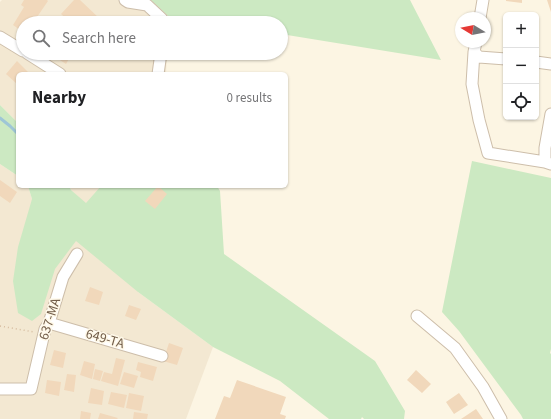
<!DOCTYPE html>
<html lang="en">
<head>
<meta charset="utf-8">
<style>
  body { margin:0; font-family:"Source Sans 3",sans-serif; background:#f2f2f2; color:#202124 }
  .controls { position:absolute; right:12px; top:12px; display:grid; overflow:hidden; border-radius:6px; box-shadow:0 1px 3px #0004 }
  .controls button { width:36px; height:36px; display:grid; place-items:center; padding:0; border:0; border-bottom:1px solid #e0e0e0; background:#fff; color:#202124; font:20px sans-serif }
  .compass { position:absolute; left:455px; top:12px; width:36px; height:36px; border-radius:50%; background:#fff; box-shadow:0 1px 3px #0004; rotate:280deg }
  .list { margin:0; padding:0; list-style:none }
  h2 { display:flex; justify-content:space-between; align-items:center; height:52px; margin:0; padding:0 16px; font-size:17px }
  h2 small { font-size:13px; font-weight:400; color:#757577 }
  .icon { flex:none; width:22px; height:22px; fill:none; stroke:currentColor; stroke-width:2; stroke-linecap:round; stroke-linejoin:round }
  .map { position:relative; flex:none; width:551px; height:419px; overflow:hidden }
  .search { position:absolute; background:#fff; box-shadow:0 1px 3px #0004; left:16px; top:16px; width:272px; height:44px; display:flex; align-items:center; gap:10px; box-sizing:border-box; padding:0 14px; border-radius:22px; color:#757577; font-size:15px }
  .panel { position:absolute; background:#fff; box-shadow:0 1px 3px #0004; left:16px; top:72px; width:272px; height:116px; border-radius:6px }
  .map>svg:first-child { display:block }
</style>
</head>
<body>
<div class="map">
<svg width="551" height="419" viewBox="0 0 551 419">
  <rect width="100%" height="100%" fill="#fcf5e3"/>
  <path fill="#f3e8d2" d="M2 0H151L168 16V23H23V53H167L166 74H18V123L0 105V2Z
    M0 164 18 176V186H28L32 199 86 204 71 190 69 186H217L138 292 213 347 186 419H0Z"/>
  <path fill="#cce9c2" d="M151 0H410L441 60 281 34V23H211L168 16Z
    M0 105 18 123V176L0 164Z
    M472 161 551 178V349L550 353 551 354V419H523L521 415 459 331 442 312Z
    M28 186H69L71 190 86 203 101 186H217L220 191 224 254 375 361 405 411 404 419H364L362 417 361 419H329L280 381 213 347 138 292 76 241 55 269 41 314 32 321 18 313 13 281 18 247 32 199Z"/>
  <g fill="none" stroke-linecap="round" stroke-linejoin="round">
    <path stroke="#9ec6d6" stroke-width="3" d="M0 118 10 126 18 134"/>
  </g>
  <path fill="#f1d8bb" d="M24 0H47L48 1 35 20 39 23H23V32L13 25 24 7 21 5Z
    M74 0H80L99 18 94 23H71L61 14Z
    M506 0H522V3L506 1Z
    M547 0H551V12Z
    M49 53H72L66 64Z
    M17 61 28 72 26 74H18V83L17 84 6 74Z
    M0 180 17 192 10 203 0 196Z
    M158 186 167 194 155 209 145 201Z
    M90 287 103 292 99 305 85 301Z
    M129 305 141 309 136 320 125 316Z
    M169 343 183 348 177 365 163 361Z
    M54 350 66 353 63 368 50 365Z
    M116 358 125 360 118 386 101 381 104 372 112 374Z
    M84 361 95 364 92 379 80 375Z
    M138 362 157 367 153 381 140 377 141 372 136 370Z
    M95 369 103 371 100 381 93 379Z
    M416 370 431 384 422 393 407 380Z
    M124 372 138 376 134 388 120 384Z
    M67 374 76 375 74 392 64 390Z
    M47 380 61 382 59 396 45 393Z
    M237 380 286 397 280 414 286 416 285 419H215L224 396 230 398Z
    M91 388 104 391 102 405 88 403Z
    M111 392 127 395 124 408 108 404Z
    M129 393 144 396 141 411 126 408Z
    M459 393 468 405 454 414 446 402Z
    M476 409 483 419H461Z
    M81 411 91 413 90 419H80Z
    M134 412 148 414 147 419H133Z
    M100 413 118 418 117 419H98Z"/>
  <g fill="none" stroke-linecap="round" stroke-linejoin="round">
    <defs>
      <path id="minor" d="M125 0 128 2 147 5 162 19V23
        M480 18 483 0
        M0 37 23 51
        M476 42 474 52 479 57 506 59
        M474 52 472 84 479 120 488 153 545 162
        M27 53 60 74
        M536 62 551 64
        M158 74 161 53
        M551 114 545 148V162L551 164
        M417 316 455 348 483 387 501 419
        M49 323 162 356
        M0 389H31L45 329 49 323 63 277 77 254"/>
    </defs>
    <use href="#minor" stroke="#cdbeaa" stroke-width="13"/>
    <path stroke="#d5bb9e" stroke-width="1.5" stroke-dasharray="1 3" stroke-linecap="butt" d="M0 326 34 332"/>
    <use href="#minor" stroke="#fff" stroke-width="11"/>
  </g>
  <g text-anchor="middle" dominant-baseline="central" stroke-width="3" stroke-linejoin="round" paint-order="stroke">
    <g font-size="14" fill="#735e4a" stroke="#fff9e9">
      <text transform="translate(50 319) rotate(-72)">637-МА</text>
      <text transform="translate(105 339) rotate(16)">649-ТА</text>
    </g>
  </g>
</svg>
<div class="controls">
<button>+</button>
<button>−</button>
<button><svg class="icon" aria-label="locate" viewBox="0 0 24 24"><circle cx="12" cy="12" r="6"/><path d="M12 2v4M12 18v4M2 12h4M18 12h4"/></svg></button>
</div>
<svg class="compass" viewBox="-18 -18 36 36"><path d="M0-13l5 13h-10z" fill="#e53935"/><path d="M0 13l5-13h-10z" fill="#757577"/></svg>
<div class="search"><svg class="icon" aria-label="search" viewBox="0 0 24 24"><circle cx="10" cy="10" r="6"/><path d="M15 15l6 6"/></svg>Search here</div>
<section class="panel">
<h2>Nearby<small>0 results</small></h2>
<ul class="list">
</ul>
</section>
</div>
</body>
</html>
